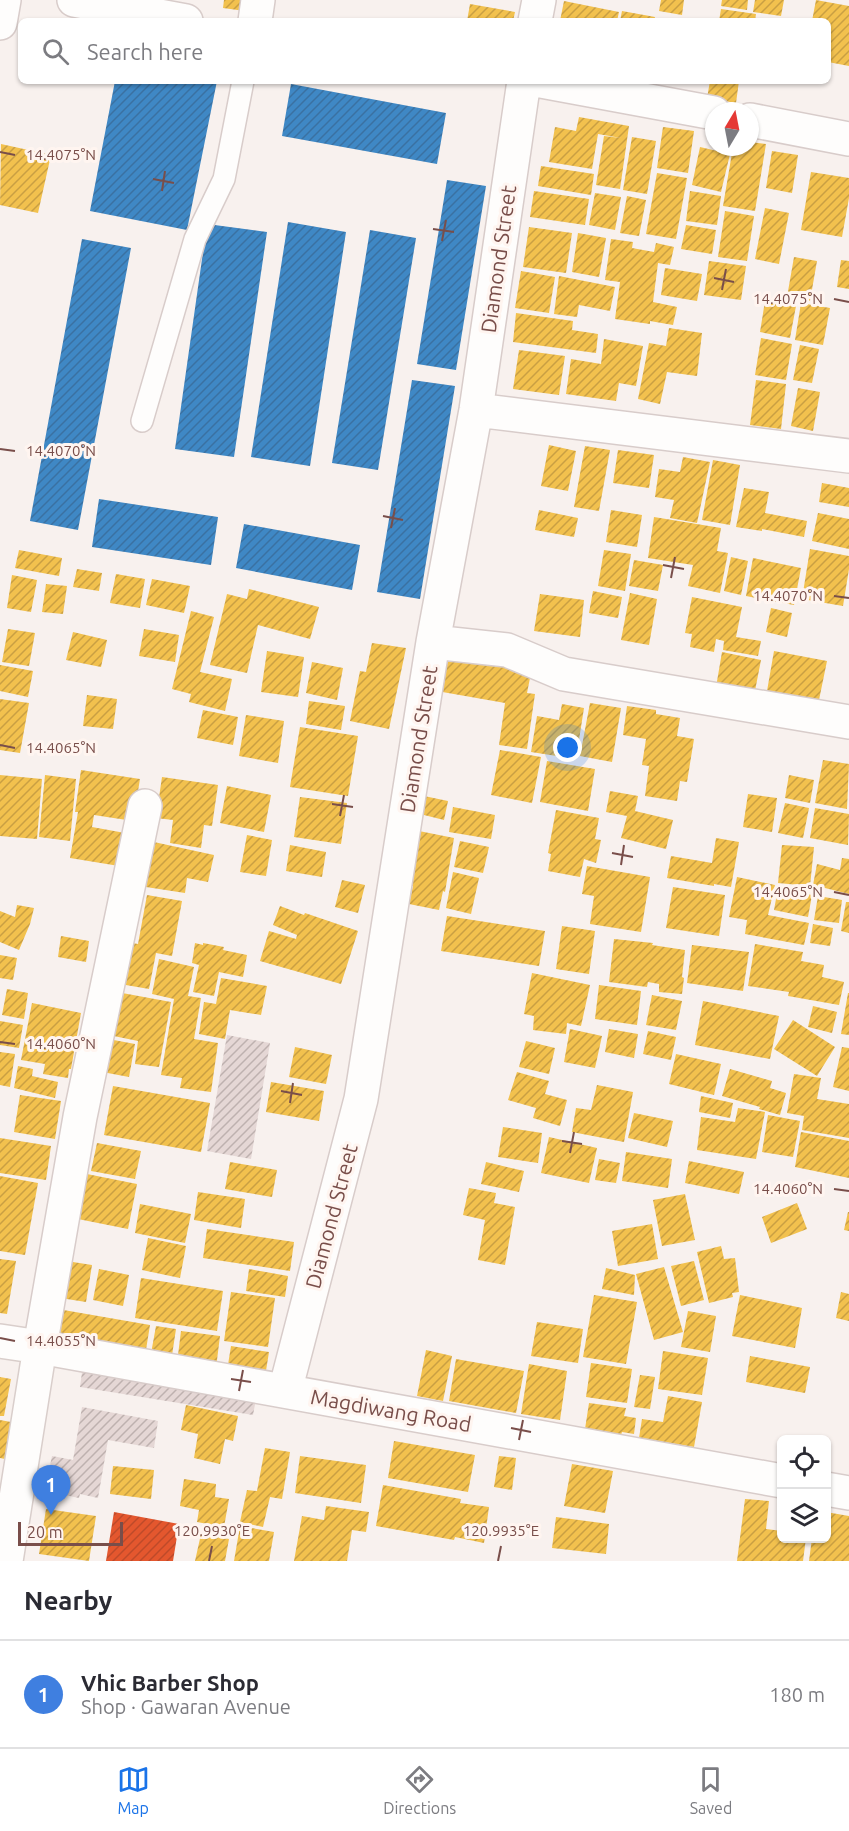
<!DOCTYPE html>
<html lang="en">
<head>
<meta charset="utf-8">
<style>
  body { margin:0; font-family:Ubuntu,sans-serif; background:#f2f2f3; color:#2b2b33 }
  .controls { position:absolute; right:18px; bottom:18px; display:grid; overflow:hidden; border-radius:9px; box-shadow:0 2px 4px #0004 }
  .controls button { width:54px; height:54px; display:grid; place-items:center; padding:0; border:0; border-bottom:2px solid #e1e1e2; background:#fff; color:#2b2b33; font:30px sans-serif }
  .compass { position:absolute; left:705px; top:102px; width:54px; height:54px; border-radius:50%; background:#fff; box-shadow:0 2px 4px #0004; rotate:10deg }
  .scale { position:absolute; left:18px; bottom:15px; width:105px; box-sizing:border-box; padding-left:6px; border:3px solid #794e4a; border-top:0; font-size:16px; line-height:21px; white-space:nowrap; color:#794e4a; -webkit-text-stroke:4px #fff5f0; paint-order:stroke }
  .you { position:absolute; left:568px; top:748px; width:21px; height:21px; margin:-15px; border:4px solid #fff; border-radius:50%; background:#1a73e8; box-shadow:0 0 0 9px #1a73e833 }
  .badge { display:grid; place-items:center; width:39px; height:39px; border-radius:50%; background:#1a73e8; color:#fff; font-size:20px; font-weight:700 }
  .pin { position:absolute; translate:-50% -50px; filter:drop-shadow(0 2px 3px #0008) }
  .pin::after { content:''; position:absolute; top:32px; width:21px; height:18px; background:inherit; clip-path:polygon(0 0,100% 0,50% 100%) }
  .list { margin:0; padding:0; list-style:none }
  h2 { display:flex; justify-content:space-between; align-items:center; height:78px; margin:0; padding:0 24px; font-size:26px }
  h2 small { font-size:20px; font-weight:400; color:#7c7c81 }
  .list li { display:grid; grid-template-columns:39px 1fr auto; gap:18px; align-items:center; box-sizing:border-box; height:108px; padding:0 24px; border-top:2px solid #e1e1e2 }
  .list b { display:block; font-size:22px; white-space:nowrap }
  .list p { margin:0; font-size:20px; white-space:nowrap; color:#7c7c81 }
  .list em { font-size:20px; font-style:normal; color:#7c7c81 }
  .icon { flex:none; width:33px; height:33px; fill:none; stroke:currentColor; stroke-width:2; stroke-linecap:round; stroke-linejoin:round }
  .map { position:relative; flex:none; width:849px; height:1561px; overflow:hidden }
  .search { position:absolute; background:#fff; box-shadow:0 2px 4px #0004; left:18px; right:18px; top:18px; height:66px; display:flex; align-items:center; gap:15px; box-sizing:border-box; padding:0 21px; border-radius:9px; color:#7c7c81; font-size:22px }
  .sheet { height:186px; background:#fff }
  nav { display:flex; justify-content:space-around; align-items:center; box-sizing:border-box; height:84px; border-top:2px solid #e1e1e2; background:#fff; font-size:16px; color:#7c7c81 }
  nav a { display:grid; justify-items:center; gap:3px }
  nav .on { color:#1a73e8 }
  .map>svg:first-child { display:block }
</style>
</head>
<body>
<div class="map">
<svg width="849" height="1561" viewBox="0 0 849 1561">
  <defs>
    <pattern id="homes-hatch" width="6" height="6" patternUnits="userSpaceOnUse" patternTransform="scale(1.5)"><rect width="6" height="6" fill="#f2c14e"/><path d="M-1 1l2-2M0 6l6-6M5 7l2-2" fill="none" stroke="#c99f43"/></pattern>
    <pattern id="shops-hatch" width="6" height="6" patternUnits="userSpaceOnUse" patternTransform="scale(1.5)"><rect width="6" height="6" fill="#e4572e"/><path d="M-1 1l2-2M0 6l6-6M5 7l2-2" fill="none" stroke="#be4a29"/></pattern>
    <pattern id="schools-hatch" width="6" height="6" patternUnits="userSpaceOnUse" patternTransform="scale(1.5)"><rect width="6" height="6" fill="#3f88c5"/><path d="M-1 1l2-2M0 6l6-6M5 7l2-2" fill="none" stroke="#3a71a2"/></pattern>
    <pattern id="building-hatch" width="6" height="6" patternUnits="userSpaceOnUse" patternTransform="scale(1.5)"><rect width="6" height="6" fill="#e5d7d5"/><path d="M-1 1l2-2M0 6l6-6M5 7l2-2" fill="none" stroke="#beb1af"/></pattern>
  </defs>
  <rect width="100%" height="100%" fill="#f8f1ee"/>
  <path fill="url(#homes-hatch)" d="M224 0H254L252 12 223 8Z
    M661 0H684L682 15 659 11Z
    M722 0H748L747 10 721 6Z
    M755 0H784L781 16 753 12Z
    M816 0 849 6V66L828 62V21H812Z
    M564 1 619 12 617 21H560Z
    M470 4 515 12 513 21H467Z
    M721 9 756 14 755 21H719Z
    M622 11 655 17 654 21H620Z
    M710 81H739L736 103 707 98Z
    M579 117 629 126 620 189 596 185 604 136 621 138 598 134 592 169 549 162 555 127 576 131Z
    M663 127 694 131 688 173 657 168Z
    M632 137 656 141 647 194 623 190Z
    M750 142 766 144 755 211 723 206 733 147H750Z
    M1 144 51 155 38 213 0 205Z
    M700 147 730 154 721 192 692 185Z
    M772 151 798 155 792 193 766 188Z
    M541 166 594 174 591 195 538 186Z
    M811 172 849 178V198L842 237 801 230Z
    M657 173 687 178 676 239 646 234Z
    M534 191 589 199 585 225 530 217Z
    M690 191 721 196 717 225 686 221Z
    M595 193 621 197 615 230 589 225Z
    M627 196 646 200 639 236 620 233Z
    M765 208 789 213 779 264 755 259Z
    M725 211 754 216 747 261 718 257Z
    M686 225 716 230 712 254 681 249Z
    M529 227 572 233 566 273 523 267Z
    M578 233 606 238 599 277 572 272Z
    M611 239 633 242 632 248 654 252 656 243 674 247 670 265 658 263 653 302 677 307 673 325 650 321V324L615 319 620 282 605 280Z
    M794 257 817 261 810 301 787 297Z
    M841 260 849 261V289L837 287Z
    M709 261 746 266 741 300 704 295Z
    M665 268 702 274 697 301 661 295Z
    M521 271 555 277 549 313 515 308Z
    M559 276 615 287 610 311 579 305 577 317 554 314Z
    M765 301 796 306 790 338 760 332Z
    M801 303 830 308 823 345 795 340Z
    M516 313 573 321 572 330 598 334 596 353 513 342Z
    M669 328 702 333 697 376 667 372 660 404 638 399 649 343 666 346Z
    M761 338 792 344 786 380 755 375Z
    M604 339 643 346 636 386 619 383 616 401 566 394 571 359 601 364Z
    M800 345 819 349 812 383 793 380Z
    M519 350 565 356 559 395 513 389Z
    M756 380 786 384 781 429 750 425Z
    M798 388 820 392 813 431 791 426Z
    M549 445 576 451 568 491 541 486Z
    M585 446 610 450 599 511 574 507Z
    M618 450 654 455 649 488 613 483Z
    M683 457 710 462 697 523 670 518 674 500 655 497 659 469 680 472Z
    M713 460 740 465 730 525 702 520Z
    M822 483 849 488V507L819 502Z
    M744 488 769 492 765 513 807 521 804 537 762 529V531L736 527Z
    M539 510 578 518 574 537 535 530Z
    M611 510 642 515 637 547 606 542Z
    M818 513 849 519V549L812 541Z
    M654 517 721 528 717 551 728 553 720 593 688 586 693 565 648 558Z
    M810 549 849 556V569L843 606 802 599Z
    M19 550 62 558 59 576 15 568Z
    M604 550 631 554 625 591 598 586Z
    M731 557 748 561 741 595 724 591Z
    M753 558 801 568 794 605 746 596Z
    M634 560 663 565 658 591 629 586Z
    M77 569 102 573 99 591 73 587Z
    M116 574 145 579 140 608 110 603Z
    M12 575 37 580 31 612 7 608Z
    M152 579 190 586 184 613 146 605Z
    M46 584 67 586 63 614 42 612Z
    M249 589 319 607 310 639 258 625 247 673 210 665 227 594 247 599Z
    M593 591 622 597 618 618 589 613Z
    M630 593 657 599 649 645 621 640Z
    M540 594 584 600 580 637 534 631Z
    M692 597 742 607 736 637 761 641 758 656 723 650 724 641 716 639 714 652 690 647 692 634 685 633Z
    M771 608 792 613 787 637 766 632Z
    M191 611 214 617 200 672 232 679 225 711 189 702 191 694 172 689Z
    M8 629 35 633 29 666 2 662Z
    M144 629 179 635 175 662 139 656Z
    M73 632 107 640 101 667 66 660Z
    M372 643 406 648 389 729 350 721 360 671 366 672Z
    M438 650 532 668 527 693 535 694 527 749 499 745 505 703 431 690Z
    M267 651 304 657 298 697 261 692Z
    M774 651 827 661 819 700 767 691Z
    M722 652 761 660 753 701 715 693Z
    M312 662 343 668 337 700 306 693Z
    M0 665 33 671 28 697 0 691Z
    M87 695 117 699 113 729 83 726Z
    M0 699 29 703 20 753 0 750Z
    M309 701 345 706 341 730 306 724Z
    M590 703 621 708 612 762 580 756Z
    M562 704 584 708 576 759 531 752 537 716 559 720Z
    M627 706 656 710V714L680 718 677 736 694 739 687 782 680 781 677 801 645 796 649 766 642 765 646 739 623 735Z
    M203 710 238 717 233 745 197 738Z
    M246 715 284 721 278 763 239 756Z
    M300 727 358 736 348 796 290 787Z
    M500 750 541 757 532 803 491 795Z
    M823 760 849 764 847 809 815 803Z
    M547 761 595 769 588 811 540 802Z
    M81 770 140 779 133 821 94 815 92 827 125 833 119 866 70 858 78 812H75Z
    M0 775 42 779 37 839 0 836Z
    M45 775 76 779 70 841 39 837Z
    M789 775 814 780 810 803 785 798Z
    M162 777 218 785 212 826 204 825 201 848 170 843 173 820 156 818Z
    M227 786 271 795 264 832 220 823Z
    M610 791 638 796 635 811 673 820 666 849 621 838 627 816 606 812Z
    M748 794 777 798 772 832 743 827Z
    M424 796 448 801 444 820 420 814Z
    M300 797 347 803 341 844 294 837Z
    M785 803 809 808 803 838 778 833Z
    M453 807 495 815 491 839 449 832Z
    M815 808 849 814 848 845 810 838Z
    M556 810 599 818 595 839 601 840 596 863 584 859 580 877 548 871 551 854 548 853Z
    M414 830 454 838 445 892 443 891 439 910 409 904 413 886 404 885Z
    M247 835 272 840 266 876 240 872Z
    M716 838 739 842 731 887 714 884V886L667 878 671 856 712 863Z
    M140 839 214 855 208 882 187 878 185 893 146 887 148 869Z
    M460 841 489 847 483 873 454 867Z
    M290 845 326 852 322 877 286 871Z
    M782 845 814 847 810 886 778 883Z
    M842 858 849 859V894L813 885 817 864 840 870Z
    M587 866 650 877 641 932 590 924 594 896 582 894Z
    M453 872 479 878 471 914 446 908Z
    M737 877 775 885 768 915 809 923 804 945 745 934 747 920 729 917Z
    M342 880 365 885 358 913 335 907Z
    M673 887 725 895 719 936 666 928Z
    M778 888 812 895 808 917 774 910Z
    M147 895 182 901 172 956 156 953 149 989 120 984 127 942 138 944Z
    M818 896 842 900 839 923 814 920Z
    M846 902H849V933L841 931Z
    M17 905 34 908 30 924 19 950 0 942V911L15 917Z
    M280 906 304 915 305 913 358 931 341 984 260 961 269 931 296 939 297 935 273 925Z
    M447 916 545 931 539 966 441 951Z
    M813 924 833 928 830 946 810 943Z
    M562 926 595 931 589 974 556 969Z
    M61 936 89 941 86 962 58 957Z
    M614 939 653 943 652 945 685 950 682 977 684 978 682 994 659 992V984L648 982 647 987 609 982Z
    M195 943 203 945V943L224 947 223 950 247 955 243 977 219 972 214 996 193 992 199 965 192 963Z
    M755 944 803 952 801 961 824 965 822 977 844 982 839 1005 788 996 789 992 748 986Z
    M692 945 749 952 743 991 687 983Z
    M0 955 17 958 13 980 0 978Z
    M159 959 194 967 188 996 201 998 194 1039 218 1043 211 1092 180 1088 182 1078 161 1075 174 999 152 994Z
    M532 973 590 985 581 1026 567 1023 566 1034 533 1030 534 1016 524 1014Z
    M221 978 267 986 261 1015 230 1010 225 1039 199 1034 204 1002 216 1004Z
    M599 985 641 991 637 1025 595 1019Z
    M7 989 28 993 24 1019 2 1015Z
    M106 990 171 1002 159 1067 135 1064 138 1041 99 1033Z
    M848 993H849V1035L841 1034Z
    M652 995 682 1001 676 1030 646 1025Z
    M703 1001 779 1016 770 1059 695 1045Z
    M32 1003 81 1013 71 1069H69L68 1078 43 1074 45 1064 21 1060Z
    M813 1006 837 1012 832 1033 808 1027Z
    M793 1020 835 1047 817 1076 774 1049Z
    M0 1021 23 1025 19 1048 0 1045Z
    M570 1029 602 1036 595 1068 564 1062Z
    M609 1029 638 1034 634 1058 605 1052Z
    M648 1031 676 1037 671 1060 643 1054Z
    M103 1038 135 1044 129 1077 97 1071Z
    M526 1041 555 1048 549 1074 519 1067Z
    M295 1047 332 1055 326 1084 289 1077Z
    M842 1047 849 1048V1091L833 1087Z
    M0 1052 15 1054 10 1087 0 1085Z
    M676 1054 721 1064 714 1095 669 1084Z
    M18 1066 33 1069 32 1076 58 1082 55 1098 14 1088Z
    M730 1069 772 1081 770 1088 786 1093 780 1115 759 1109 760 1107 722 1096Z
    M517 1072 549 1081 545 1094 567 1100 560 1126 533 1118 536 1108 508 1100Z
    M794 1074 821 1078 817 1099 849 1104V1138L802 1130 804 1116 787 1113Z
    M271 1082 324 1091 319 1121 266 1112Z
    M597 1085 633 1092 624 1142 572 1132 576 1108 591 1110Z
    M113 1086 210 1103 201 1152 104 1135Z
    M20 1095 61 1101 55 1139 14 1132Z
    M701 1096 733 1103 730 1118 699 1112Z
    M738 1108 765 1112 756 1159 697 1150 701 1117 735 1122Z
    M634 1113 673 1121 667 1147 628 1138Z
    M768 1115 800 1121 793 1157 762 1152Z
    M503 1127 542 1133 538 1163 498 1157Z
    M801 1132 849 1141V1178L795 1167Z
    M549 1137 597 1148 589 1183 541 1173Z
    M0 1138 51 1146 46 1180 0 1173Z
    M97 1143 141 1151 135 1179 91 1171Z
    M626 1152 672 1159 668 1188 622 1181Z
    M599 1159 620 1163 616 1183 595 1180Z
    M689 1161 744 1172 739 1194 685 1183Z
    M230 1162 277 1170 272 1197 225 1189Z
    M486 1162 524 1171 519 1192 481 1184Z
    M87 1174 137 1184 128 1229 78 1219Z
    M0 1176 38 1183 25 1255 0 1251Z
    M469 1188 496 1193 494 1203 515 1207 505 1265 478 1260 485 1220 463 1215Z
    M198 1192 245 1199 241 1228 194 1220Z
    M685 1194 695 1240 662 1246 653 1200Z
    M797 1203 807 1229 771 1243 762 1217Z
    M140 1204 191 1214 185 1243 135 1233Z
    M848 1212H849V1231L844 1230Z
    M652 1224 658 1259 618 1266 612 1231Z
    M207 1229 294 1242 290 1271 203 1258Z
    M148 1238 186 1246 180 1278 142 1270Z
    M721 1246 724 1259 735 1258 739 1292 732 1293 733 1297 709 1303 697 1252Z
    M0 1259 16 1261 7 1314 0 1313Z
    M60 1260 92 1265 86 1302 54 1297Z
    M694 1261 704 1300 681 1306 671 1266Z
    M664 1267 683 1332 654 1340 636 1274Z
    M606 1268 635 1275 634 1295 602 1289Z
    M99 1269 129 1275 123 1306 93 1300Z
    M249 1269 288 1276 285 1297 246 1291Z
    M141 1278 223 1291 217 1331 135 1318Z
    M231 1292 275 1298 268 1347 224 1341Z
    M841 1292 849 1294V1321L836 1318Z
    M594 1295 637 1302 626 1364 583 1357Z
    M740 1295 802 1308 795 1348 732 1336Z
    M52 1308 150 1325 145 1356 47 1339Z
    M688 1311 716 1316 710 1352 681 1347Z
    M537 1322 583 1329 578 1363 531 1356Z
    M156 1326 176 1329 171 1362 150 1359Z
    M181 1331 220 1336 216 1368 177 1363Z
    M231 1346 269 1352 265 1377 227 1371Z
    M426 1350 452 1356 443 1401 417 1396Z
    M663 1351 708 1358 702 1395 658 1389Z
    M750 1356 810 1367 805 1393 746 1382Z
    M456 1359 524 1371 516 1413 449 1401Z
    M591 1363 632 1369 627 1403 586 1397Z
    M529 1364 567 1371 560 1420 521 1414Z
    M640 1375 655 1377 650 1409 634 1407Z
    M0 1377 11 1379 4 1416H0Z
    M668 1396 702 1402 694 1447 639 1438 642 1419 663 1422Z
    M589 1403 626 1408 624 1416 636 1418 634 1434 622 1432 621 1435 585 1429Z
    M186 1405 238 1416 233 1441 225 1439 220 1464 194 1458 198 1434 181 1430Z
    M0 1420 11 1422 5 1459 0 1458Z
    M394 1441 475 1455 468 1492 388 1478Z
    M265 1448 290 1452 282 1499 270 1497 263 1527 240 1522 247 1490 257 1491Z
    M300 1456 366 1465 361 1503 295 1493Z
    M499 1456 516 1458 512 1490 494 1487Z
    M572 1464 613 1471 605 1513 564 1506Z
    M113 1466 154 1470 151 1499 110 1494Z
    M184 1479 216 1484 215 1497 229 1499 224 1527 197 1522 199 1510 180 1506Z
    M383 1485 461 1499 460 1503 489 1507 484 1543 455 1537 454 1540 376 1526Z
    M745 1499 769 1501 766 1529 782 1531V1538H806L803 1561H737Z
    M326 1506 369 1512 366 1532 352 1530 347 1561H294L302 1516 324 1520Z
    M46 1509 96 1516 89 1561 39 1554Z
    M826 1512 849 1516V1561H809L812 1538H826Z
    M556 1517 609 1524 606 1554 552 1548Z
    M240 1526 274 1532 269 1561H234Z
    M201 1534 229 1539 225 1561H195Z"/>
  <path fill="url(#shops-hatch)" d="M114 1512 179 1524 173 1561H106Z"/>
  <path fill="url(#schools-hatch)" d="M115 81H217L187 230 90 211Z
    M291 84 446 113 437 164 282 136Z
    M447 180 486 186 456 370 417 364Z
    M288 222 346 232 310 466 251 457Z
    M207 224 267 232 234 457 175 449Z
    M370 230 416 238 378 470 332 463Z
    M82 239 131 248 78 530 30 521Z
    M412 380 455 386 420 599 377 592Z
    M99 499 218 517 211 565 92 547Z
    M244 524 360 545 352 590 236 568Z"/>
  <path fill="url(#building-hatch)" d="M227 1035 270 1043 251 1159 207 1151Z
    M83 1365 257 1394 253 1415 80 1387Z
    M82 1407 158 1421 154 1448 108 1440 98 1498 80 1494 79 1498 45 1491 52 1456 73 1460Z"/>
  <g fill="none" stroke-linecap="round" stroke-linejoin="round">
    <defs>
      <path id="lane" d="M142 421 195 239 224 179 243 81"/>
      <path id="street" d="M74 0 186 21
        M255 21 258 0
        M535 21 539 0
        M0 23 4 0
        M541 81 714 113
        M750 120 849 139
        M476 410 849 456
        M433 642 507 650 564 674 849 722
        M145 806 80 1117 40 1347 782 1481
        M285 1391 361 1099 433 642 476 410 524 81
        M826 1489 849 1493"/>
      <path id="secondary" d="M0 1341 40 1347 6 1561"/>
    </defs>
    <use href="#lane" stroke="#d8ccca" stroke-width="24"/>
    <use href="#street" stroke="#d8ccca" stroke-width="36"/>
    <use href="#secondary" stroke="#d9cecb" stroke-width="36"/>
    <use href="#lane" stroke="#fefdfc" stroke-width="21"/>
    <use href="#street" stroke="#fefdfc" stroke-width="33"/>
    <use href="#secondary" stroke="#fefdfc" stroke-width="33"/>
  </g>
  <path fill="none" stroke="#794e4a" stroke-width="2" d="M0 152 15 155M153 179 174 183M162 191 165 171M433 229 454 232M442 241 446 220M714 278 734 282M722 290 726 269M834 299 849 302M0 449 15 451M383 516 403 520M391 528 395 508M663 565 684 569M671 578 675 557M834 596 849 598M0 745 15 748M332 804 353 807M340 816 344 795M612 853 633 857M621 865 624 845M834 892 849 895M0 1042 15 1044M281 1091 302 1095M290 1103 293 1083M562 1141 582 1144M570 1153 574 1132M834 1189 849 1191M0 1338 15 1341M231 1379 251 1382M239 1391 243 1370M511 1428 531 1432M519 1440 523 1420M209 1561 212 1546M498 1561 501 1546"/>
  <g text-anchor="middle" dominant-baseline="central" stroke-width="6" stroke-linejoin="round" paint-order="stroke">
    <g font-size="21" fill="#794e4a" stroke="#fff5f0">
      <text transform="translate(498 259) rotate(-82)">Diamond Street</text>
      <text transform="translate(418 739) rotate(-81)">Diamond Street</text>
      <text transform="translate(331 1216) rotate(-75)">Diamond Street</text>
      <text transform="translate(391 1410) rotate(10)">Magdiwang Road</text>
    </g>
  </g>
  <g font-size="15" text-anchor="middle" fill="#794e4a" stroke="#fff5f0" stroke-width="6" stroke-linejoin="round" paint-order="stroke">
    <text x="61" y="160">14.4075°N</text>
    <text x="788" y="304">14.4075°N</text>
    <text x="61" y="456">14.4070°N</text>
    <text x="788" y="601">14.4070°N</text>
    <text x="61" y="753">14.4065°N</text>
    <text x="788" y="897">14.4065°N</text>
    <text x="61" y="1049">14.4060°N</text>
    <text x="788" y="1194">14.4060°N</text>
    <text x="61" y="1346">14.4055°N</text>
    <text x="212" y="1536">120.9930°E</text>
    <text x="501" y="1536">120.9935°E</text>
  </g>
</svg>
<div class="controls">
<button><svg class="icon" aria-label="locate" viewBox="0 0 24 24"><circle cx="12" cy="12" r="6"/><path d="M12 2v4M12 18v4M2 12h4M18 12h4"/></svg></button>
<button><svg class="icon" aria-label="layers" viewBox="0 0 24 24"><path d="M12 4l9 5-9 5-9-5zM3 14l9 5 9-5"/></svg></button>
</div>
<svg class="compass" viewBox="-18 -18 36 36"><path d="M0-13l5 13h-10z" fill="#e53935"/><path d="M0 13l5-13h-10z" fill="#7c7c81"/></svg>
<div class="scale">20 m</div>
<div class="you"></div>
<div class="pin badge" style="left:51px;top:1515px;background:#3f7fe0">1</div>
<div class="search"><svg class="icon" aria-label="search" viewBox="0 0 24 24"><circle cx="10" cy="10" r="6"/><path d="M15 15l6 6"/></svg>Search here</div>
</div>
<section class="sheet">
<h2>Nearby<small></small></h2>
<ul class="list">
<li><span class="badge" style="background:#3f7fe0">1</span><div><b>Vhic Barber Shop</b><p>Shop · Gawaran Avenue</p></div><em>180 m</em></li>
</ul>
</section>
<nav>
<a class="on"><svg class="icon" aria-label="map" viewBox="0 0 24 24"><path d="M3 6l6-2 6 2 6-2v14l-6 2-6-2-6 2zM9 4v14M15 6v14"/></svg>Map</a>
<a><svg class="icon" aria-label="directions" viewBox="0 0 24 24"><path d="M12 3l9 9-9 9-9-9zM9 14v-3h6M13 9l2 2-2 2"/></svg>Directions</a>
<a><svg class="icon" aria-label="saved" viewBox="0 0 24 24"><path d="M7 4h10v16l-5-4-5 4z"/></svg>Saved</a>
</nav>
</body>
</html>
